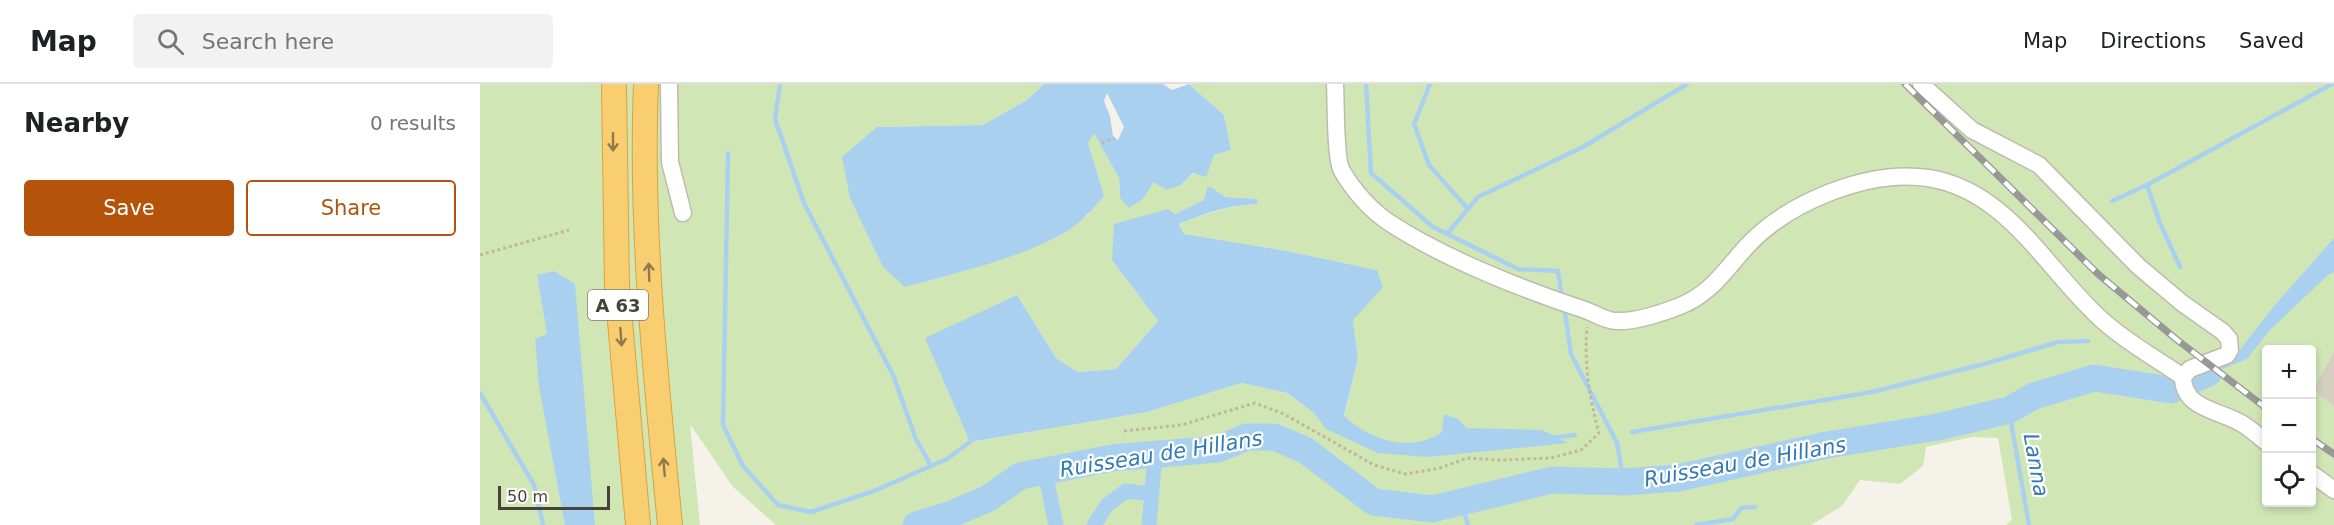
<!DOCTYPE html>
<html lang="en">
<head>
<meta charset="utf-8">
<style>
  body { margin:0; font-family:"DejaVu Sans",sans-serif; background:#f2f2f2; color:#202124 }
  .controls { position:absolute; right:18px; bottom:18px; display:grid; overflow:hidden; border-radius:6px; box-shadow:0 3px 9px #0003 }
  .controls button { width:54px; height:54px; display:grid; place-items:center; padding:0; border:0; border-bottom:2px solid #e0e0e0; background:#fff; color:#202124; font:30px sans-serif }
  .scale { position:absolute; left:18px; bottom:15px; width:112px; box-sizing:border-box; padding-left:6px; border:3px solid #494238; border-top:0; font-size:16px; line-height:21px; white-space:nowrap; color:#494238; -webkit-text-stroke:4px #fff; paint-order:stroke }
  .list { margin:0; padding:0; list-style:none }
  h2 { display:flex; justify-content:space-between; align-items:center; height:78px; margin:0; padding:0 24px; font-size:26px }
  h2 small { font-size:20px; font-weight:400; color:#757577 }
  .actions { display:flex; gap:12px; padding:18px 24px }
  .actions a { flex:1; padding:14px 0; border:2px solid #b45309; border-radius:6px; text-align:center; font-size:21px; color:#b45309 }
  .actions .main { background:#b45309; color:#fff }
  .icon { flex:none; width:33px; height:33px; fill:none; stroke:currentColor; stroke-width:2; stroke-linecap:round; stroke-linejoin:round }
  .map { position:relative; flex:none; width:1854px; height:441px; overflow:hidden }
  header { display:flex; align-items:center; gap:36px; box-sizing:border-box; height:84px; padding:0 30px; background:#fff; border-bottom:2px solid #e0e0e0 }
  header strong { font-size:28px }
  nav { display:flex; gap:33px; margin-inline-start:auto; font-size:21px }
  .search { width:420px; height:54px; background:#f2f2f2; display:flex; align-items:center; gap:15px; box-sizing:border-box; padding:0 21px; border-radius:6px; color:#757577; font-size:22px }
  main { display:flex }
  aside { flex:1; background:#fff }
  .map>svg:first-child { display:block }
</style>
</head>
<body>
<header>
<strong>Map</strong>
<div class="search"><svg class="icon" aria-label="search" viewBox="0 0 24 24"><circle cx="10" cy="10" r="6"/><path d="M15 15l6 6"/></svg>Search here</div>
<nav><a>Map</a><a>Directions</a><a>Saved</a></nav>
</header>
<main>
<aside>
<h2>Nearby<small>0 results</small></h2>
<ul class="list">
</ul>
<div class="actions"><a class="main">Save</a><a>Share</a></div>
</aside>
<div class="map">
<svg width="1854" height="441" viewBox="0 0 1854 441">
  <rect width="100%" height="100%" fill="#f5f2ea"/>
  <path fill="#d0e7b5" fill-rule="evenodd" d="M0 0H564L547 16 503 41 397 43 425 203 495 184 580 152 609 130 615 85 608 59 614 48 639 94 640 114 663 115 674 98 701 101 734 71 751 66 744 31 709 0H1854V441H1526L1532 436 1518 354 1492 353 1446 363 1443 382 1420 400 1380 396 1362 422 1331 441H296L253 403 210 340 220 441H0ZM727 105 745 113 777 115 778 120C750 121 725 130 699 140L704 150 807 167 897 186 873 236 878 275 863 338 834 329 807 309 762 299 667 328 490 358 537 211 576 274 598 288 636 285 678 237 632 176 695 130 725 116ZM1786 266H1832V418H1786Z"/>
  <path fill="#a9d1ef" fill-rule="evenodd" d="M564 0H683L692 6 709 0 744 31 751 66 734 71 726 93 713 89 701 101 686 106 674 98 663 115 649 124 640 114 639 94 614 49 608 59 624 112C611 127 597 143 579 152 533 176 476 189 425 203L403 183 370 114 362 73 397 43 503 41 547 16ZM627 9 644 43 638 56 633 52 630 32 624 17Z
    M731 103 745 113 777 115 778 120C750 121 725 129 699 140L704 150 807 167 897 186 903 203 873 236 878 275 864 332C891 356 930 370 962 348L964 330 978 335 987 344 1062 346 1088 359 948 373 898 369 846 345 834 329 807 309 762 299 667 328 490 358 445 254 537 211 576 274 598 288 636 285 678 237 632 176 634 140 688 125 695 130 724 116 727 104Z
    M1854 154V188L1847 192 1790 246 1767 275 1699 303 1707 295 1759 267 1794 222Z
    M74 187 95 200 115 441H85L59 303 55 255 67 250 57 191Z"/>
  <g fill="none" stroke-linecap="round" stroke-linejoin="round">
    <path stroke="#a9d1ef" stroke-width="4.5" d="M300 0 295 35 324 119 414 293 435 353 451 382
      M886 0 891 89 953 143 1038 185 1078 187 1082 213
      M950 0 934 40 949 81 988 125
      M248 69 243 341 263 382 298 421 331 428 394 407 467 375 490 358
      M1667 101 1680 139 1700 183
      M1632 117 1667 101 1852 0
      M967 150 998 113 1103 63 1207 0
      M1084 222 1091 270 1137 359 1144 398
      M0 309 54 401 63 441
      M1529 326 1549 441
      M1152 348 1392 308 1508 279 1578 258 1608 257
      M1071 354 1095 351
      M981 418 988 441
      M1216 441 1253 435 1261 424 1275 423"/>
    <path stroke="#a9d1ef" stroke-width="15" d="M565 388 576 441
      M614 441 627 421 646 407 672 410
      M669 441 675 371"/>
    <path stroke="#a9d1ef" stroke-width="27" d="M436 441 472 430 509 414 540 392 632 374 738 365 767 353H794L825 366 894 418 952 425 1072 396 1144 398 1198 394 1347 361 1458 343 1529 326 1554 312 1614 294 1691 306 1728 289"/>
  </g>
  <path fill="#d6cec0" d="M1854 268V322L1833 306Z"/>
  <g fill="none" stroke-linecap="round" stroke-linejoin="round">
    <defs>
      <path id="minor" d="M189 0 190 78 203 129
        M855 0C856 17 855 76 862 87 873 106 891 127 910 139 963 174 1044 206 1105 226 1114 229 1126 237 1136 237 1155 238 1182 229 1200 222 1232 209 1245 186 1268 161 1309 118 1388 85 1448 94 1528 106 1567 187 1622 236 1646 258 1677 275 1703 293
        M1441 0 1492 46 1559 81 1658 182 1702 219 1743 248 1749 255 1750 266 1747 271 1710 285 1703 293C1703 324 1737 326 1759 338 1769 343 1777 351 1786 358
        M1832 390 1854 406"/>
      <path id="highway" d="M134 0 137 203 158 441
        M166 0C160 147 176 295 190 441"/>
    </defs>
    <use href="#minor" stroke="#c0baad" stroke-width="19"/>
    <use href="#highway" stroke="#d9a33f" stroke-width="26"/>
    <path stroke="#c1b69e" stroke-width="3" stroke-dasharray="3 3" stroke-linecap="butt" d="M622 59 634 54
      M0 171 89 146
      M644 347 701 341 775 319 804 330 894 381 925 390 960 384 987 374 1021 376 1071 374 1101 366 1119 349C1109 313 1104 280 1107 243"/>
    <use href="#minor" stroke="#fff" stroke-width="16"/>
    <use href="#highway" stroke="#f9ce70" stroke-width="24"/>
    <defs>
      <path id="rail" d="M1425 0 1618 190 1696 255 1786 324
        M1832 355 1854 370"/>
    </defs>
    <use href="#rail" stroke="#989898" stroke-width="7"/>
    <use href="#rail" stroke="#fff" stroke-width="4.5" stroke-dasharray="14" stroke-linecap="butt"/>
  </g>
  <defs><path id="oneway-shaft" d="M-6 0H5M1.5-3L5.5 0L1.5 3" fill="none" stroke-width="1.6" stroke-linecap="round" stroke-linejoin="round" transform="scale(1.5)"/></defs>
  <g stroke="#8f7a4e">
    <use href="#oneway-shaft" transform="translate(133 58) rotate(90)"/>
    <use href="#oneway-shaft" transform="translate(169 188) rotate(-92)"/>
    <use href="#oneway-shaft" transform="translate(141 253) rotate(86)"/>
    <use href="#oneway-shaft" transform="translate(184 383) rotate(-95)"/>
  </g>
  <g text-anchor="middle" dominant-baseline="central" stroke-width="4.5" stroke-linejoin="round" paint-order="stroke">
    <rect fill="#fff" stroke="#807b74" stroke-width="1.5" x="108" y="206" width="60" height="30" rx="4.5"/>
    <g font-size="18" font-weight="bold" fill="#494238">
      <text x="138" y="221">A 63</text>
    </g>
    <g font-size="21" font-style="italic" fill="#337bb2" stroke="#fff">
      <text transform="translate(681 370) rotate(-9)">Ruisseau de Hillans</text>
      <text transform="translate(1265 378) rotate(-10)">Ruisseau de Hillans</text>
      <text transform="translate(1556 381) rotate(80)">Lanna</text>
    </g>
  </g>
</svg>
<div class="controls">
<button>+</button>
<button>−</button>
<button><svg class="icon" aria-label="locate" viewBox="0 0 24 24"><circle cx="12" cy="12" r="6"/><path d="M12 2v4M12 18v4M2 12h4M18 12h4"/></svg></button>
</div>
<div class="scale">50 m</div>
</div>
</main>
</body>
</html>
